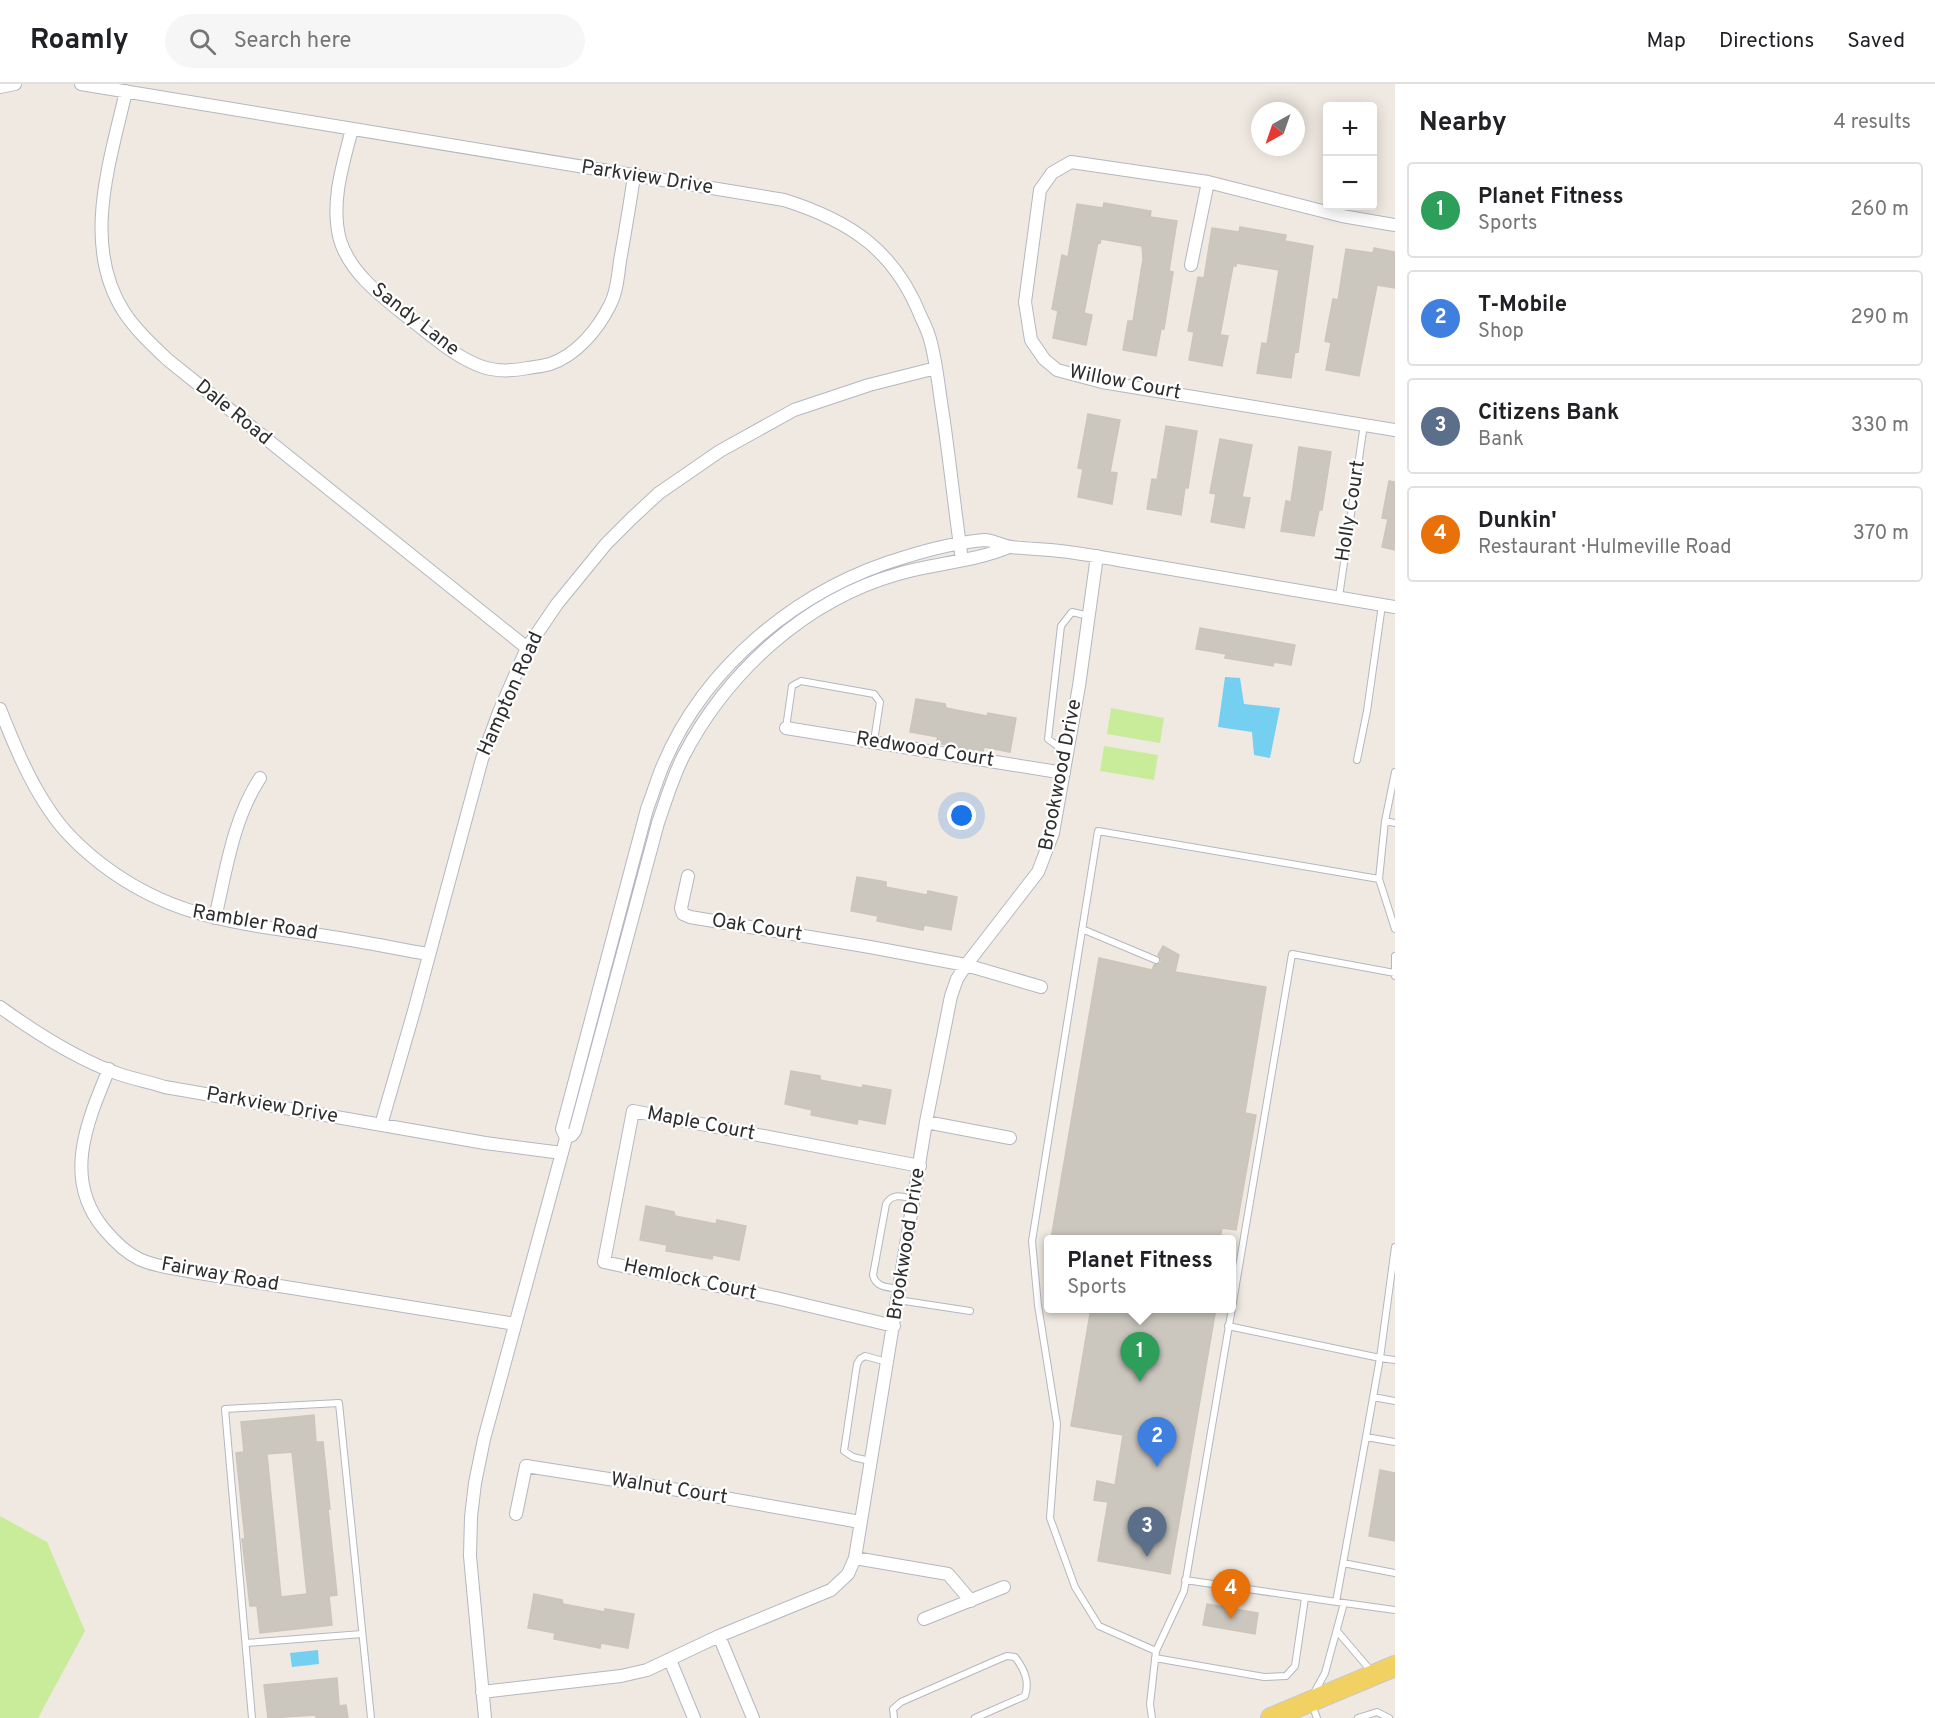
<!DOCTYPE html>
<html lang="en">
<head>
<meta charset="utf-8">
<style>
  body { margin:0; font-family:Overpass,sans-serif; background:#f6f6f6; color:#202124 }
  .controls { position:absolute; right:18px; top:18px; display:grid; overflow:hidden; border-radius:6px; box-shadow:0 3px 15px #0003 }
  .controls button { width:54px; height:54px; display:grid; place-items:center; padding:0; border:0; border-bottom:2px solid #e0e0e0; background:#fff; color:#202124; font:30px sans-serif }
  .compass { position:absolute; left:1251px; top:18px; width:54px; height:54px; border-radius:50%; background:#fff; box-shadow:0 3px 15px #0003; rotate:220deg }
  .you { position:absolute; left:962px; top:732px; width:21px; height:21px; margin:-15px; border:4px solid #fff; border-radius:50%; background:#1a73e8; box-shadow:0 0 0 9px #1a73e833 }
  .badge { display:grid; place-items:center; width:39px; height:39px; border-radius:50%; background:#4264fb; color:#fff; font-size:20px; font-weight:700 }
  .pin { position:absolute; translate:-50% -50px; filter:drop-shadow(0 2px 3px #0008) }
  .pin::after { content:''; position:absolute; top:32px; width:21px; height:18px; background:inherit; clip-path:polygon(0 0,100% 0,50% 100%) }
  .popup { position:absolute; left:1044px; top:1151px; width:192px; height:78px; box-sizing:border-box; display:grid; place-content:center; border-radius:6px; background:#fff; filter:drop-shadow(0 2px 4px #0005); font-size:20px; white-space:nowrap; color:#757577 }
  .popup b { font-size:22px; color:#202124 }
  .popup::after { content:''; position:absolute; left:50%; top:100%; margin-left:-12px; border:12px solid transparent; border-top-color:#fff }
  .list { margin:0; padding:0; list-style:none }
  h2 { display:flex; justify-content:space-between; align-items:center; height:78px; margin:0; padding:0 24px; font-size:26px }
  h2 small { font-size:20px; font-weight:400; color:#757577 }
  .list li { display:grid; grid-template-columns:39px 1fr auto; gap:18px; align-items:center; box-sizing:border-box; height:96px; margin:0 12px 12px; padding:0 12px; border:2px solid #e0e0e0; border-radius:6px }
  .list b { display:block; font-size:22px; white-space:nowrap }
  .list p { margin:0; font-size:20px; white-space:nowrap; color:#757577 }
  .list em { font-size:20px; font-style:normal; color:#757577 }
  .icon { flex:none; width:33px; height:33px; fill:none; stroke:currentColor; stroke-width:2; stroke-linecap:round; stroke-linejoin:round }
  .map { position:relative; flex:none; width:1395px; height:1634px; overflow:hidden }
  header { display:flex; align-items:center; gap:36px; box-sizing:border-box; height:84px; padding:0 30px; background:#fff; border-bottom:2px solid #e0e0e0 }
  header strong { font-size:28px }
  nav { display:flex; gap:33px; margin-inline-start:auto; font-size:21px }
  .search { width:420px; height:54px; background:#f6f6f6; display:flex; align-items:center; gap:15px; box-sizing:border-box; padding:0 21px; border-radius:33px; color:#757577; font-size:22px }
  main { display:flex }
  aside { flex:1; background:#fff }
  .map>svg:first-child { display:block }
</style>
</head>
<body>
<header>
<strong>Roamly</strong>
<div class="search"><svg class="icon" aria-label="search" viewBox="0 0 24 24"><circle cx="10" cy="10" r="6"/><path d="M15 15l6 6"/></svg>Search here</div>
<nav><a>Map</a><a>Directions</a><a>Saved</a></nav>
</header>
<main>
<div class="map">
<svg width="1395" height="1634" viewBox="0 0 1395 1634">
  <rect width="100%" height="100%" fill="#efe9e1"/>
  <path fill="#c9ec9a" d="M1111 624 1164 634 1160 659 1107 650Z
    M1104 662 1158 671 1154 696 1100 687Z
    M0 1432 47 1458 85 1547 38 1634H0Z"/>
  <path fill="#75cff0" d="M1225 593 1240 594 1244 620 1280 624 1270 674 1254 671 1252 648 1218 643Z
    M318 1566 319 1580 292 1583 290 1569Z"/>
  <path fill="#cbc7bf" stroke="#cbc5ba" stroke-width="1.5" fill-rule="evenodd" d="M1104 119 1151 127 1150 133 1177 137 1169 187 1173 188 1164 245H1161L1156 272 1123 266 1128 237H1133L1143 175 1142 162 1101 155 1100 159 1098 158 1084 229 1092 231 1086 261 1053 254 1058 227 1052 225 1062 171 1068 173 1077 120 1103 124Z
    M1240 143 1286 151 1285 157 1313 162 1298 268 1295 267 1291 294 1257 289 1262 259 1267 260 1279 186 1236 179V182H1233L1220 251 1228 252 1222 282 1189 276 1194 248 1188 247 1198 193 1204 194 1212 144 1239 148Z
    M1374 164 1395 168V204L1377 201 1359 292 1326 286 1331 259 1325 257 1333 215 1338 216 1346 165 1373 169Z
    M1088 330 1120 336 1110 388 1117 389 1112 420 1078 413 1083 385 1078 384Z
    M1166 342 1197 347 1188 404H1185L1181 431 1147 425 1152 395 1157 396Z
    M1220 355 1252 361 1242 413 1250 414 1244 444 1211 438 1216 410 1210 409Z
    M1299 363 1331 368 1322 426H1319L1314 452 1281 447 1286 417 1291 418Z
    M1389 397 1395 398V466L1382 463 1388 435 1382 434Z
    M1200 544 1295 561 1291 581 1274 578 1273 582 1225 574 1226 570 1196 565Z
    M916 615 945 620 946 624 987 632 988 629 1016 634 1010 668 984 663 983 668 936 659 938 653 910 648Z
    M857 793 886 798V803L927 811 928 807 957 813 951 846 924 841 923 846 877 837 878 832 851 827Z
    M1163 862 1179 871 1175 888 1266 903 1245 1029 1256 1031 1236 1146 1222 1144 1220 1155H1051L1099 874 1152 886 1154 881 1161 879V875L1158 871Z
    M791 987 820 992V996L862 1004 863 1001 891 1006 885 1040 858 1035 857 1040 811 1031 812 1026 785 1020Z
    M646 1122 674 1128 675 1132 716 1140 717 1136 746 1142 739 1176 713 1171 712 1175 666 1167 667 1161 640 1156Z
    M1091 1224H1216L1170 1490 1098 1477 1108 1418 1094 1416 1097 1397 1115 1401 1123 1351 1071 1342Z
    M314 1331 316 1358H323L330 1425H328L337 1511 329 1512 332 1541 260 1549 257 1522H250L242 1455H245L236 1369 244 1368 241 1338ZM292 1368 307 1510 281 1513 267 1370Z
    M1380 1386 1395 1389V1457L1369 1452Z
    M534 1510 562 1516 563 1520 605 1528V1525L634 1530 628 1564 601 1559 600 1564 554 1555 555 1549 528 1544Z
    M1207 1520 1258 1529 1255 1550 1203 1541Z
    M337 1594 339 1622 346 1621 348 1634H316V1631L268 1634 264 1601Z"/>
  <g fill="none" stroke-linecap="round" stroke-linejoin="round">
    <defs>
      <path id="service" d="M1339 513 1364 340
        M786 644 792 602 801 597 874 610 880 618 874 657
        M1068 666 1059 663 1048 655 1061 542 1072 528 1089 532
        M1357 676 1367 627 1382 521
        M1395 688 1385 737 1379 795 1395 845
        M1385 737 1395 739
        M1082 845 1156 876
        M1395 892V872
        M899 1205C888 1203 876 1204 873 1191L886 1120C893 1108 903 1113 914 1115
        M898 1216 970 1227
        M1228 1242 1380 1274 1395 1163
        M1395 1276 1380 1274 1366 1353 1395 1358
        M1373 1313 1395 1317
        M870 1377 853 1373 844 1367 857 1280 860 1275 865 1272 887 1278
        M1343 1479 1395 1489
        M1185 1496 1344 1519 1325 1589 1314 1609
        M1336 1518 1366 1353
        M1344 1519 1395 1526
        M1337 1547 1372 1588
        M246 1559 362 1550
        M1156 1567 1184 1507 1292 870 1395 889
        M1155 1574 1264 1593 1286 1592 1295 1582 1305 1514
        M1312 1621 1317 1634
        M252 1634 225 1325 339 1319 371 1634
        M894 1634 893 1625 901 1618 997 1576 1007 1572 1015 1573C1024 1585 1030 1597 1025 1612L975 1634
        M1152 1634 1150 1620 1156 1567 1099 1542 1075 1503 1050 1434 1057 1340 1038 1221 1032 1157 1098 747 1379 795
        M1358 1634 1377 1628 1389 1634"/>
      <path id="minor" d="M81 0 784 116C851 137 895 167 921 233 925 241 929 250 931 259 937 282 939 307 943 331 950 379 955 428 962 476
        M0 3 15 0
        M126 7C110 78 81 161 124 228 136 246 152 261 168 276L527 564
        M352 45C343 80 330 119 340 156 351 192 387 216 415 239 436 255 457 274 483 283 498 288 513 287 528 284 535 283 543 282 550 280 577 271 598 245 610 221 617 208 618 191 620 177 625 148 630 120 634 92
        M1395 141 1342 132 1208 98 1071 78 1052 89 1040 106 1025 218 1031 256 1044 275 1057 286 1102 298 1395 346
        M1191 181 1208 98
        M0 625C14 660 28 695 50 727 63 747 81 764 100 779 172 835 239 839 326 852 360 857 394 864 428 870
        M786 644 1064 689
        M688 792 681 824 683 830 690 833 870 863 966 881 1041 903
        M215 834C226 787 233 735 260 694
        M0 923C36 949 76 975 119 990 134 995 149 998 165 1003L485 1059 562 1069
        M109 985C87 1038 62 1095 104 1145 114 1157 125 1168 139 1175 155 1183 175 1184 193 1188L515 1240
        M926 1038 1010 1054
        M381 1041 414 927 482 675 499 628 527 564 557 520 606 460 632 434 659 409 720 367 794 326 869 301 936 284
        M566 1054 572 1051 575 1047 658 739C666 716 673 692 684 671 728 587 806 516 898 490 935 479 973 478 1009 463
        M894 1242 776 1214 604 1178 633 1027 920 1082
        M516 1430 526 1382 691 1408 860 1438
        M855 1474 948 1490 971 1517
        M924 1535 1004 1503
        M719 1552 753 1634
        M670 1576 694 1634
        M482 1608 621 1592 647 1586 719 1552 831 1506 848 1490 855 1474 926 1038 951 912 957 895 966 881 1038 788 1053 749 1079 602 1097 472
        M485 1634 470 1472 471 1433 475 1399 484 1355 566 1054 562 1045 647 725C652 712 656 699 661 686 703 582 799 504 905 473 931 465 957 458 985 456 993 456 1002 462 1011 463 1027 465 1044 465 1060 467 1080 469 1099 473 1118 476 1211 492 1303 508 1395 523"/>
      <path id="primary" d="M1271 1634 1395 1582"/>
    </defs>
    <use href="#service" stroke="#b4b7c1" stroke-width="8"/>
    <use href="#minor" stroke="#b4b7c1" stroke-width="14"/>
    <use href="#primary" stroke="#c9c9c9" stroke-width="22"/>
    <use href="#service" stroke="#fff" stroke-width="6"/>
    <use href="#minor" stroke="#fff" stroke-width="12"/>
    <use href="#primary" stroke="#f2d163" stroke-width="20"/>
  </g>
  <g text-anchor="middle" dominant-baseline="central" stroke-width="4.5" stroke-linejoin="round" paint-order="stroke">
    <g font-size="20" fill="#2e2e2e" stroke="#fff">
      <text transform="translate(647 94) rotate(9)">Parkview Drive</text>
      <text transform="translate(415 236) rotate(38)">Sandy Lane</text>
      <text transform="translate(1125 299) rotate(11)">Willow Court</text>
      <text transform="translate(233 329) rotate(39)">Dale Road</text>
      <text transform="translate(1351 427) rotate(-81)">Holly Court</text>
      <text transform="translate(511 610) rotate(-66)">Hampton Road</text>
      <text transform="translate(925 666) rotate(9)">Redwood Court</text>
      <text transform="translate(1061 691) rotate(-79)">Brookwood Drive</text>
      <text transform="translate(255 839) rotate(10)">Rambler Road</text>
      <text transform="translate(757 844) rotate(9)">Oak Court</text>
      <text transform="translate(272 1022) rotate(10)">Parkview Drive</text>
      <text transform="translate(701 1040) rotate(11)">Maple Court</text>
      <text transform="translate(907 1160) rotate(-81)">Brookwood Drive</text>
      <text transform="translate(220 1191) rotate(10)">Fairway Road</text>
      <text transform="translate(690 1196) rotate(12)">Hemlock Court</text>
      <text transform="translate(669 1405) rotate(9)">Walnut Court</text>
    </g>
  </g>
</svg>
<div class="controls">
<button>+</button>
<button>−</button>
</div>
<svg class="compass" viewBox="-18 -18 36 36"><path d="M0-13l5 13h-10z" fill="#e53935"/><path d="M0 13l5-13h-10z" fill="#757577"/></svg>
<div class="you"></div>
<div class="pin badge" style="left:1140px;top:1298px;background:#2e9e5b">1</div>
<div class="popup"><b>Planet Fitness</b>Sports</div>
<div class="pin badge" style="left:1157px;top:1383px;background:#3f7fe0">2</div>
<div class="pin badge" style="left:1147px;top:1473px;background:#5c6f8a">3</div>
<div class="pin badge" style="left:1231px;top:1535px;background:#e8710a">4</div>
</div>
<aside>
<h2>Nearby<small>4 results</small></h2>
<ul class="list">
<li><span class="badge" style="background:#2e9e5b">1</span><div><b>Planet Fitness</b><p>Sports</p></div><em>260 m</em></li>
<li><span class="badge" style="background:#3f7fe0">2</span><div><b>T-Mobile</b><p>Shop</p></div><em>290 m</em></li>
<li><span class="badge" style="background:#5c6f8a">3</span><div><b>Citizens Bank</b><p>Bank</p></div><em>330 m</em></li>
<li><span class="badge" style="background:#e8710a">4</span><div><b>Dunkin'</b><p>Restaurant · Hulmeville Road</p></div><em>370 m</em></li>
</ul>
</aside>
</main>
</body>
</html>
